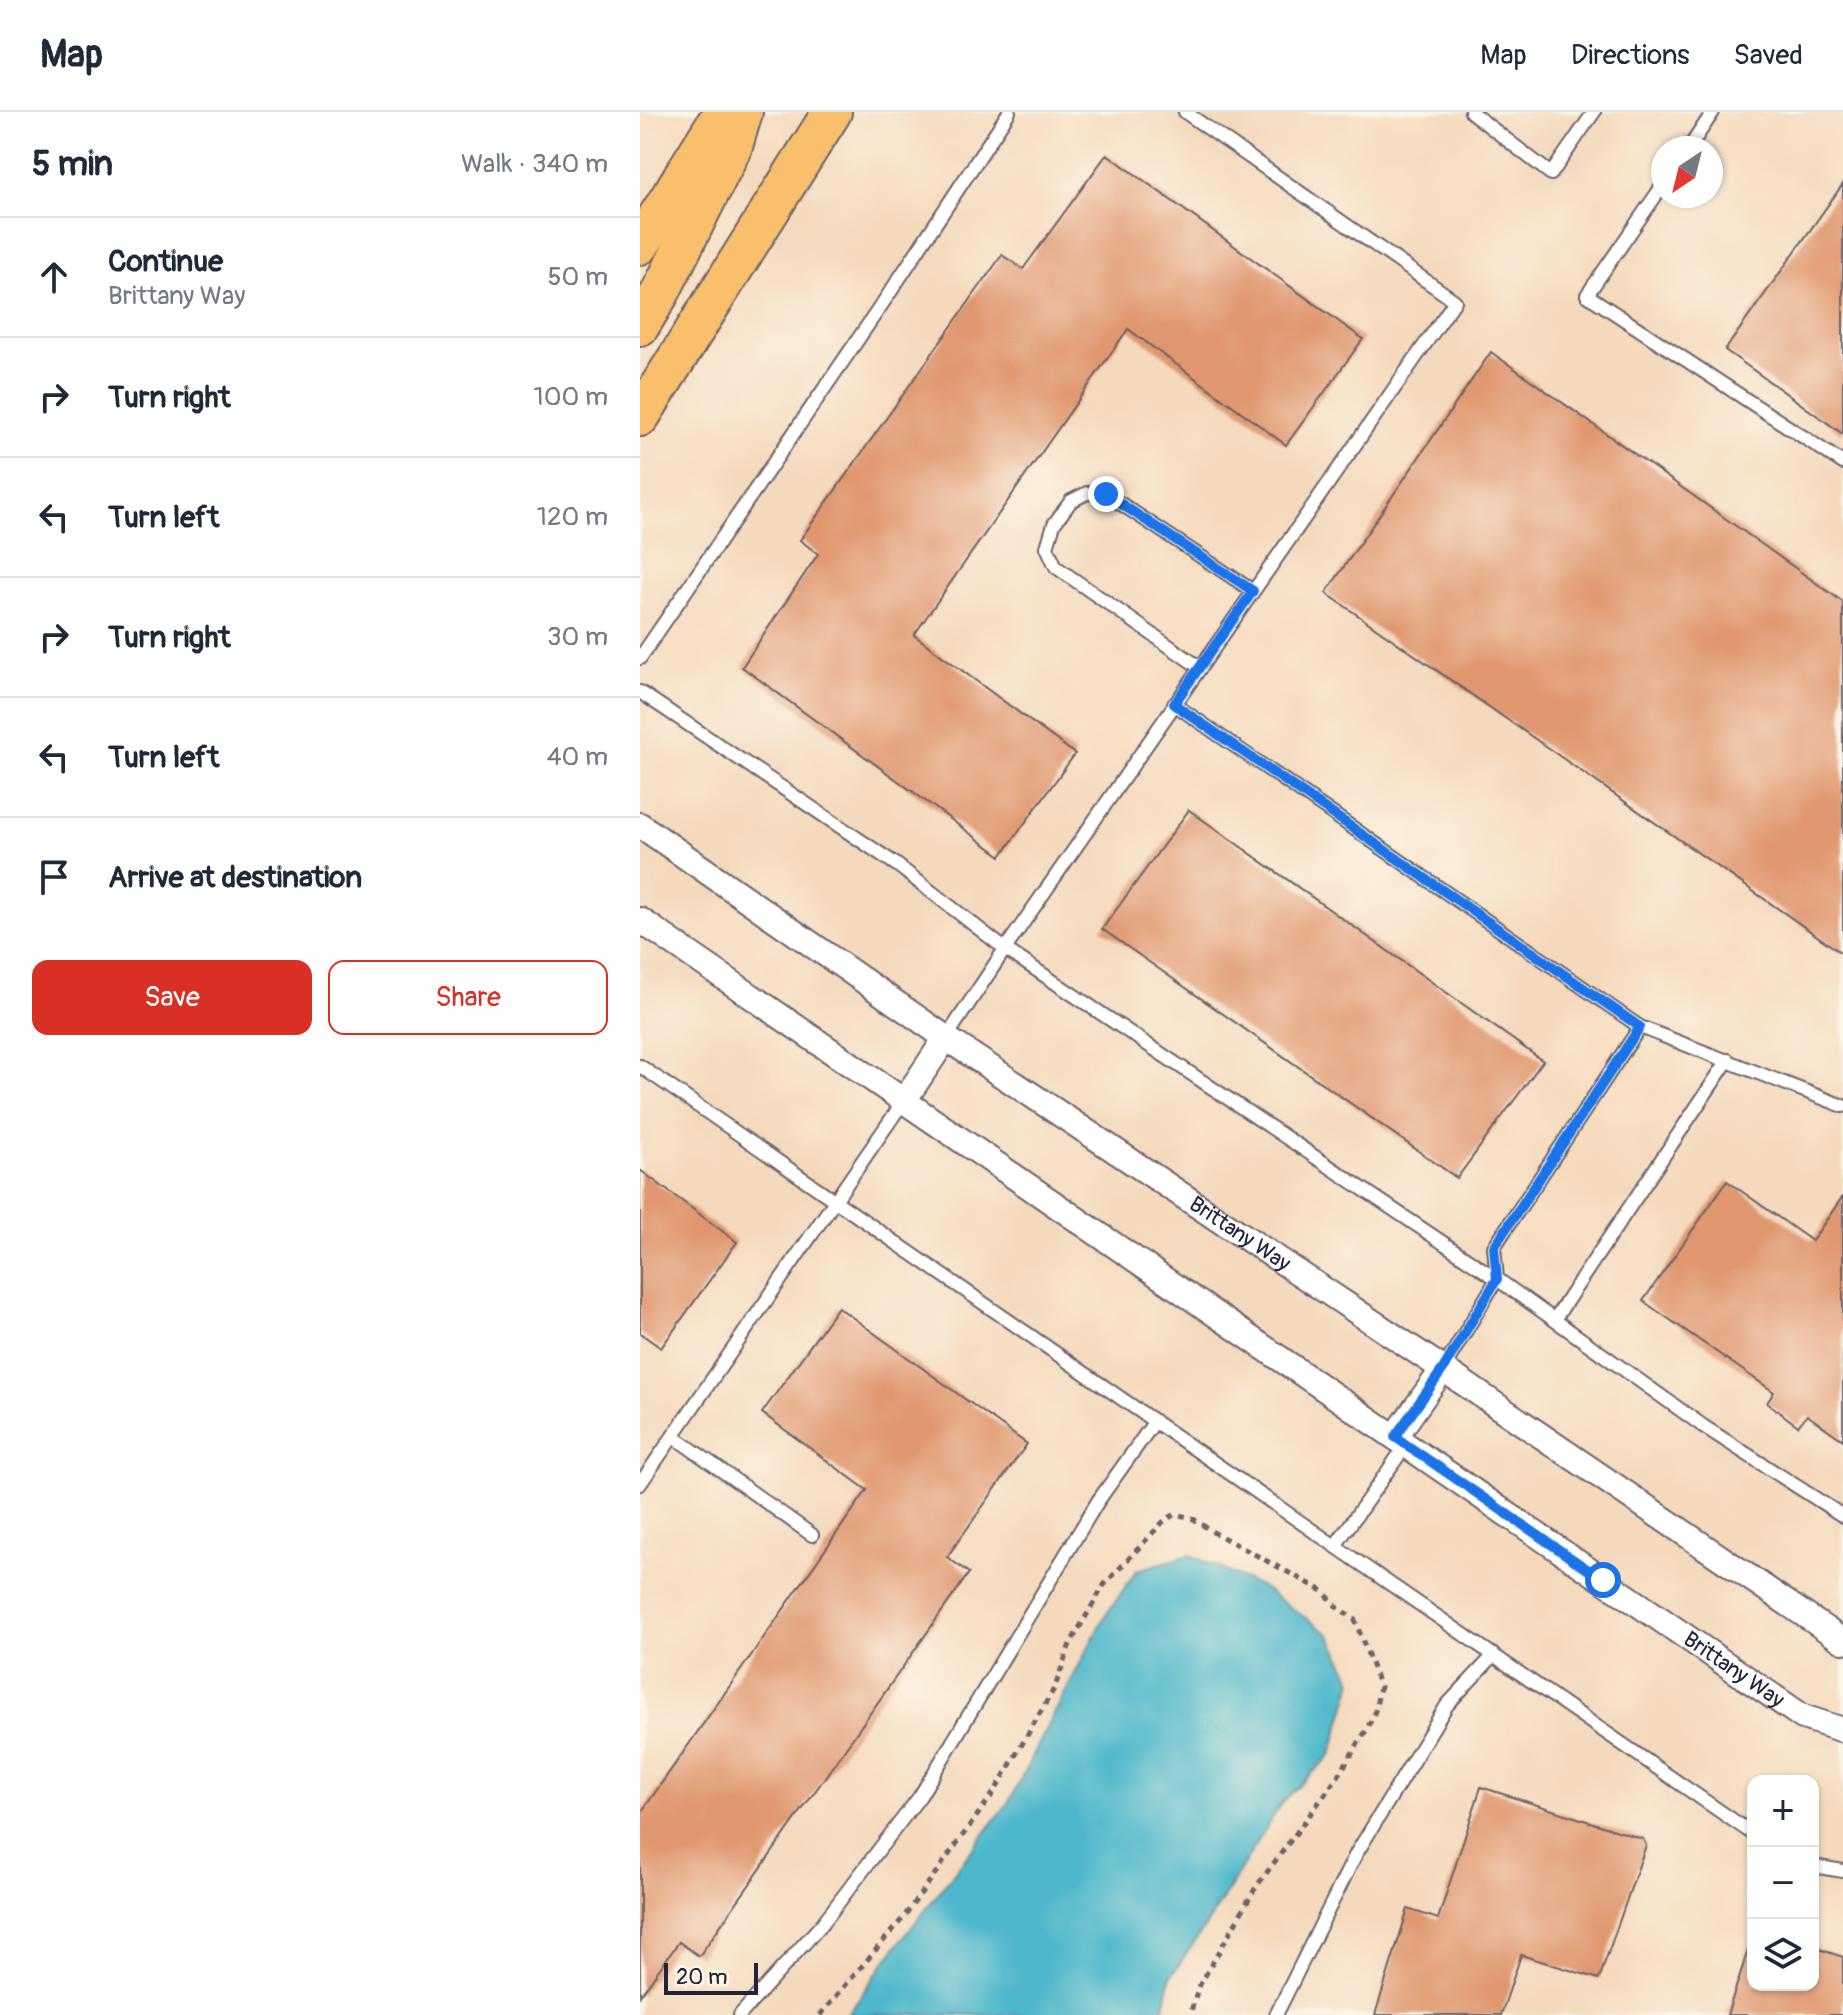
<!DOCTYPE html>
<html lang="en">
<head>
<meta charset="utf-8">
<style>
  body { margin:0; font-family:Pangolin,sans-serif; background:#f2f2f3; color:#1f2937 }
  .controls { position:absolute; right:24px; bottom:24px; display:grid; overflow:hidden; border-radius:16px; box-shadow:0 2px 6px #0004 }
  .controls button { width:72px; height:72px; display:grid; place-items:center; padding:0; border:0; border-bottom:2px solid #e0e1e3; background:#fff; color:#1f2937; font:40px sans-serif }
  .compass { position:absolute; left:1011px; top:24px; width:72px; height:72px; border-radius:50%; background:#fff; box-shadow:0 2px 6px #0004; rotate:215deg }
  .scale { position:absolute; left:24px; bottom:20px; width:94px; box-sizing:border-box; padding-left:8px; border:4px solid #22223b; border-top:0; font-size:22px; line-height:28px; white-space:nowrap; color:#22223b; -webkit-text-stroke:6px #fcf5e5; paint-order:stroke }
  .stop { position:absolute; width:24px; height:24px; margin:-18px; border:6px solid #1a73e8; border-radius:50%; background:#fff }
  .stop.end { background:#1a73e8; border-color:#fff; box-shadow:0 2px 8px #0008 }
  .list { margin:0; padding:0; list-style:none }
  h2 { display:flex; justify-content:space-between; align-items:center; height:104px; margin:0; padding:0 32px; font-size:34px }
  h2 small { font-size:26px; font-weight:400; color:#747a83 }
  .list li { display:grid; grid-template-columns:52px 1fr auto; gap:24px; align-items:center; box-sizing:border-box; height:120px; padding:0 32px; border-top:2px solid #e0e1e3 }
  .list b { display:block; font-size:30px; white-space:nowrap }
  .list p { margin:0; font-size:26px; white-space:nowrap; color:#747a83 }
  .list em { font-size:26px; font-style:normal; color:#747a83 }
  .actions { display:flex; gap:16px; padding:24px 32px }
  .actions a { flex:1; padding:18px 0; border:2px solid #d93025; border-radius:16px; text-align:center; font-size:28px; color:#d93025 }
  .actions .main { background:#d93025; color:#fff }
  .icon { flex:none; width:44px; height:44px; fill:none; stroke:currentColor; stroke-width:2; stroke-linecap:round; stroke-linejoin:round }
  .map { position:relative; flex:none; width:1203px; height:1903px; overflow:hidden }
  header { display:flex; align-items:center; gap:48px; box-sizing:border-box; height:112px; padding:0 40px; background:#fff; border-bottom:2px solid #e0e1e3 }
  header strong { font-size:38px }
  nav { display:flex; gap:44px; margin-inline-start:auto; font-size:28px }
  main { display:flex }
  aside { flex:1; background:#fff }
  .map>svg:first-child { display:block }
</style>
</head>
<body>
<header>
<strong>Map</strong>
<nav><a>Map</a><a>Directions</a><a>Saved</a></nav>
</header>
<main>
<aside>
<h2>5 min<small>Walk · 340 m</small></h2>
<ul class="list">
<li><svg class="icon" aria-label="ahead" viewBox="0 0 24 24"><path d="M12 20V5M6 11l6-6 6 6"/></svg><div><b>Continue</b><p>Brittany Way</p></div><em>50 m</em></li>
<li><svg class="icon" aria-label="right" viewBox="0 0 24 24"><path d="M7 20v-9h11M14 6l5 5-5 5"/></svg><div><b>Turn right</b></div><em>100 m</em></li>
<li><svg class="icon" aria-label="left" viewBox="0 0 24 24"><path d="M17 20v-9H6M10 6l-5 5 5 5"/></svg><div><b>Turn left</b></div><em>120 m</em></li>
<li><svg class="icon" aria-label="right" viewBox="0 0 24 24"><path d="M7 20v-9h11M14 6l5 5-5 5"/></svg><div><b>Turn right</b></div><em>30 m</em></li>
<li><svg class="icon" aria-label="left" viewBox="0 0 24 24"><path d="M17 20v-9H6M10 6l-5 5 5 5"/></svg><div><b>Turn left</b></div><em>40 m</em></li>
<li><svg class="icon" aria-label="arrive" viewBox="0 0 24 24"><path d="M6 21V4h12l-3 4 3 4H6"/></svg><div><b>Arrive at destination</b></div></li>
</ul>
<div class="actions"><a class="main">Save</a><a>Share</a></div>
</aside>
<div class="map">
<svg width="1203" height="1903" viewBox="0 0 1203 1903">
  <rect width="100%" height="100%" fill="#fcf5e5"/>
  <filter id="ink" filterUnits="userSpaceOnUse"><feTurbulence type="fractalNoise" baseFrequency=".0125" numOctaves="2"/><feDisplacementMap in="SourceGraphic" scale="16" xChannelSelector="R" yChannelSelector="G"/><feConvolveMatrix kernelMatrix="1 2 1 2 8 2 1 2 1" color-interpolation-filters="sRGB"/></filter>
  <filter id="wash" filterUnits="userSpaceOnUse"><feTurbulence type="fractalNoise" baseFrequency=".006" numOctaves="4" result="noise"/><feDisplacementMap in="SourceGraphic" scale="32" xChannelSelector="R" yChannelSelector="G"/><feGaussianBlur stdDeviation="1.8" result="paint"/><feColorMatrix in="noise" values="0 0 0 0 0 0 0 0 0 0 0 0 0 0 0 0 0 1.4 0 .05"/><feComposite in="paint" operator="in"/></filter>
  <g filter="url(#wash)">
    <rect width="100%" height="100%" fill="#f4d9bc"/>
    <path fill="#4eb7cb" stroke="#386c83" stroke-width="2" d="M550 1443 620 1474 690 1523 713 1569 691 1643 642 1690 569 1809 531 1864 522 1903H207L244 1851 369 1690 462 1509 497 1458Z"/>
    <g id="blocks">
      <path fill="#e09770" d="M467 42 723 227 646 333 488 217 274 523 435 642 361 744 102 555 178 442 160 428 362 143 383 157Z
        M1203 72V322L1085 238Z
        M851 240 1203 490V842L686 481Z
        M549 698 903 949 817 1066 462 817Z
        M0 1058 97 1130 21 1236 0 1221Z
        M1087 1069 1172 1129 1203 1084V1328L1167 1303 1158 1314 1127 1291 1134 1280 1003 1189Z
        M198 1195 387 1332 307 1445 329 1461 59 1844 39 1830 0 1884V1702L227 1378 122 1301Z
        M841 1675 1003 1727 1006 1733 959 1867 881 1843 861 1903H735L768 1797 798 1807Z
        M1112 1826 1113 1873H1173V1835L1203 1845V1903H1087Z"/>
    </g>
  </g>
  <g filter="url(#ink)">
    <use href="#blocks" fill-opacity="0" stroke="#6c6268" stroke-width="2"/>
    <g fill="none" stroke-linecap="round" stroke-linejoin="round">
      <defs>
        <path id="lane" d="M545 0 815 189 365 837 857 1167 803 1257
          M831 0 911 62 954 0
          M1049 36 1073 0
          M1023 73 947 183 1203 351
          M0 546 251 179 369 0
          M559 555 416 455 407 435 414 412 431 389 447 381 466 382 613 479
          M0 580 257 753 365 837 306 926
          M534 592 1000 915 1203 994
          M1000 915 854 1135 857 1167 1063 1314 1203 1404
          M0 954 695 1434
          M914 1208 1088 948
          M33 1324 172 1423
          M766 1333 695 1434 1113 1722
          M0 1372 263 990
          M1173 1754 1203 1759
          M100 1903 182 1812 280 1684 458 1389 515 1309
          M636 1903 716 1742 807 1593 854 1543"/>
        <g id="street">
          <path id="s1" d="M0 713 306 926 803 1257 1203 1529"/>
          <path id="s2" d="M0 808 1163 1605 1203 1618"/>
          <path d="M263 990 306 926"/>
          <path d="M755 1325 803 1257"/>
        </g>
        <path id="primary" d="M0 133 83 0
          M0 214 20 181 93 34 103 0
          M0 305 192 0"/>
      </defs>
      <use href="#lane" stroke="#6c6268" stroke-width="16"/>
      <use href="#street" stroke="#6c6268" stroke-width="28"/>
      <use href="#primary" stroke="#6c6268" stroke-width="42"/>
      <path stroke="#6c6268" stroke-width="5" stroke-dasharray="6 6" stroke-linecap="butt" d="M180 1903 263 1806 355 1679 415 1575 430 1532 464 1473 523 1410 535 1402 552 1406 573 1420 683 1479 696 1494 715 1508 740 1575 735 1599 727 1617 697 1666 616 1775 558 1876 550 1903"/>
      <use href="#lane" stroke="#fff" stroke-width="12"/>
      <use href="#street" stroke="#fff" stroke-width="24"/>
      <use href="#primary" stroke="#f9bf6c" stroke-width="38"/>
    </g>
  </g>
  <g fill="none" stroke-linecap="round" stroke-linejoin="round" filter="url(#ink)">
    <path stroke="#1a73e8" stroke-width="10" d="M466 382 613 479 534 592 1000 915 854 1135 857 1167 803 1257 755 1325 963 1468"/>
  </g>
  <g text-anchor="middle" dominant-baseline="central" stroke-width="6" stroke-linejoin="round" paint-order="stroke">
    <g font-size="22" fill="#22223b" stroke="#fcf5e5">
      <text stroke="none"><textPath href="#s1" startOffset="726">Brittany Way</textPath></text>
      <text stroke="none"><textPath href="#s2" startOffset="1326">Brittany Way</textPath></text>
    </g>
  </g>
</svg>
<div class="controls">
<button>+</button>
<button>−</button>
<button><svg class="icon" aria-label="layers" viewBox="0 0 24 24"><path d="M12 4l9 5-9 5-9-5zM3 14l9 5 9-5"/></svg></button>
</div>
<svg class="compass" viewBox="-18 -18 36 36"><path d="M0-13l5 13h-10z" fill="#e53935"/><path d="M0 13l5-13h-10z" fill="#747a83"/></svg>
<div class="scale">20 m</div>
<div class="stop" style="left:963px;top:1468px"></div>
<div class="stop end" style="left:466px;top:382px"></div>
</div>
</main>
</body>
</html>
